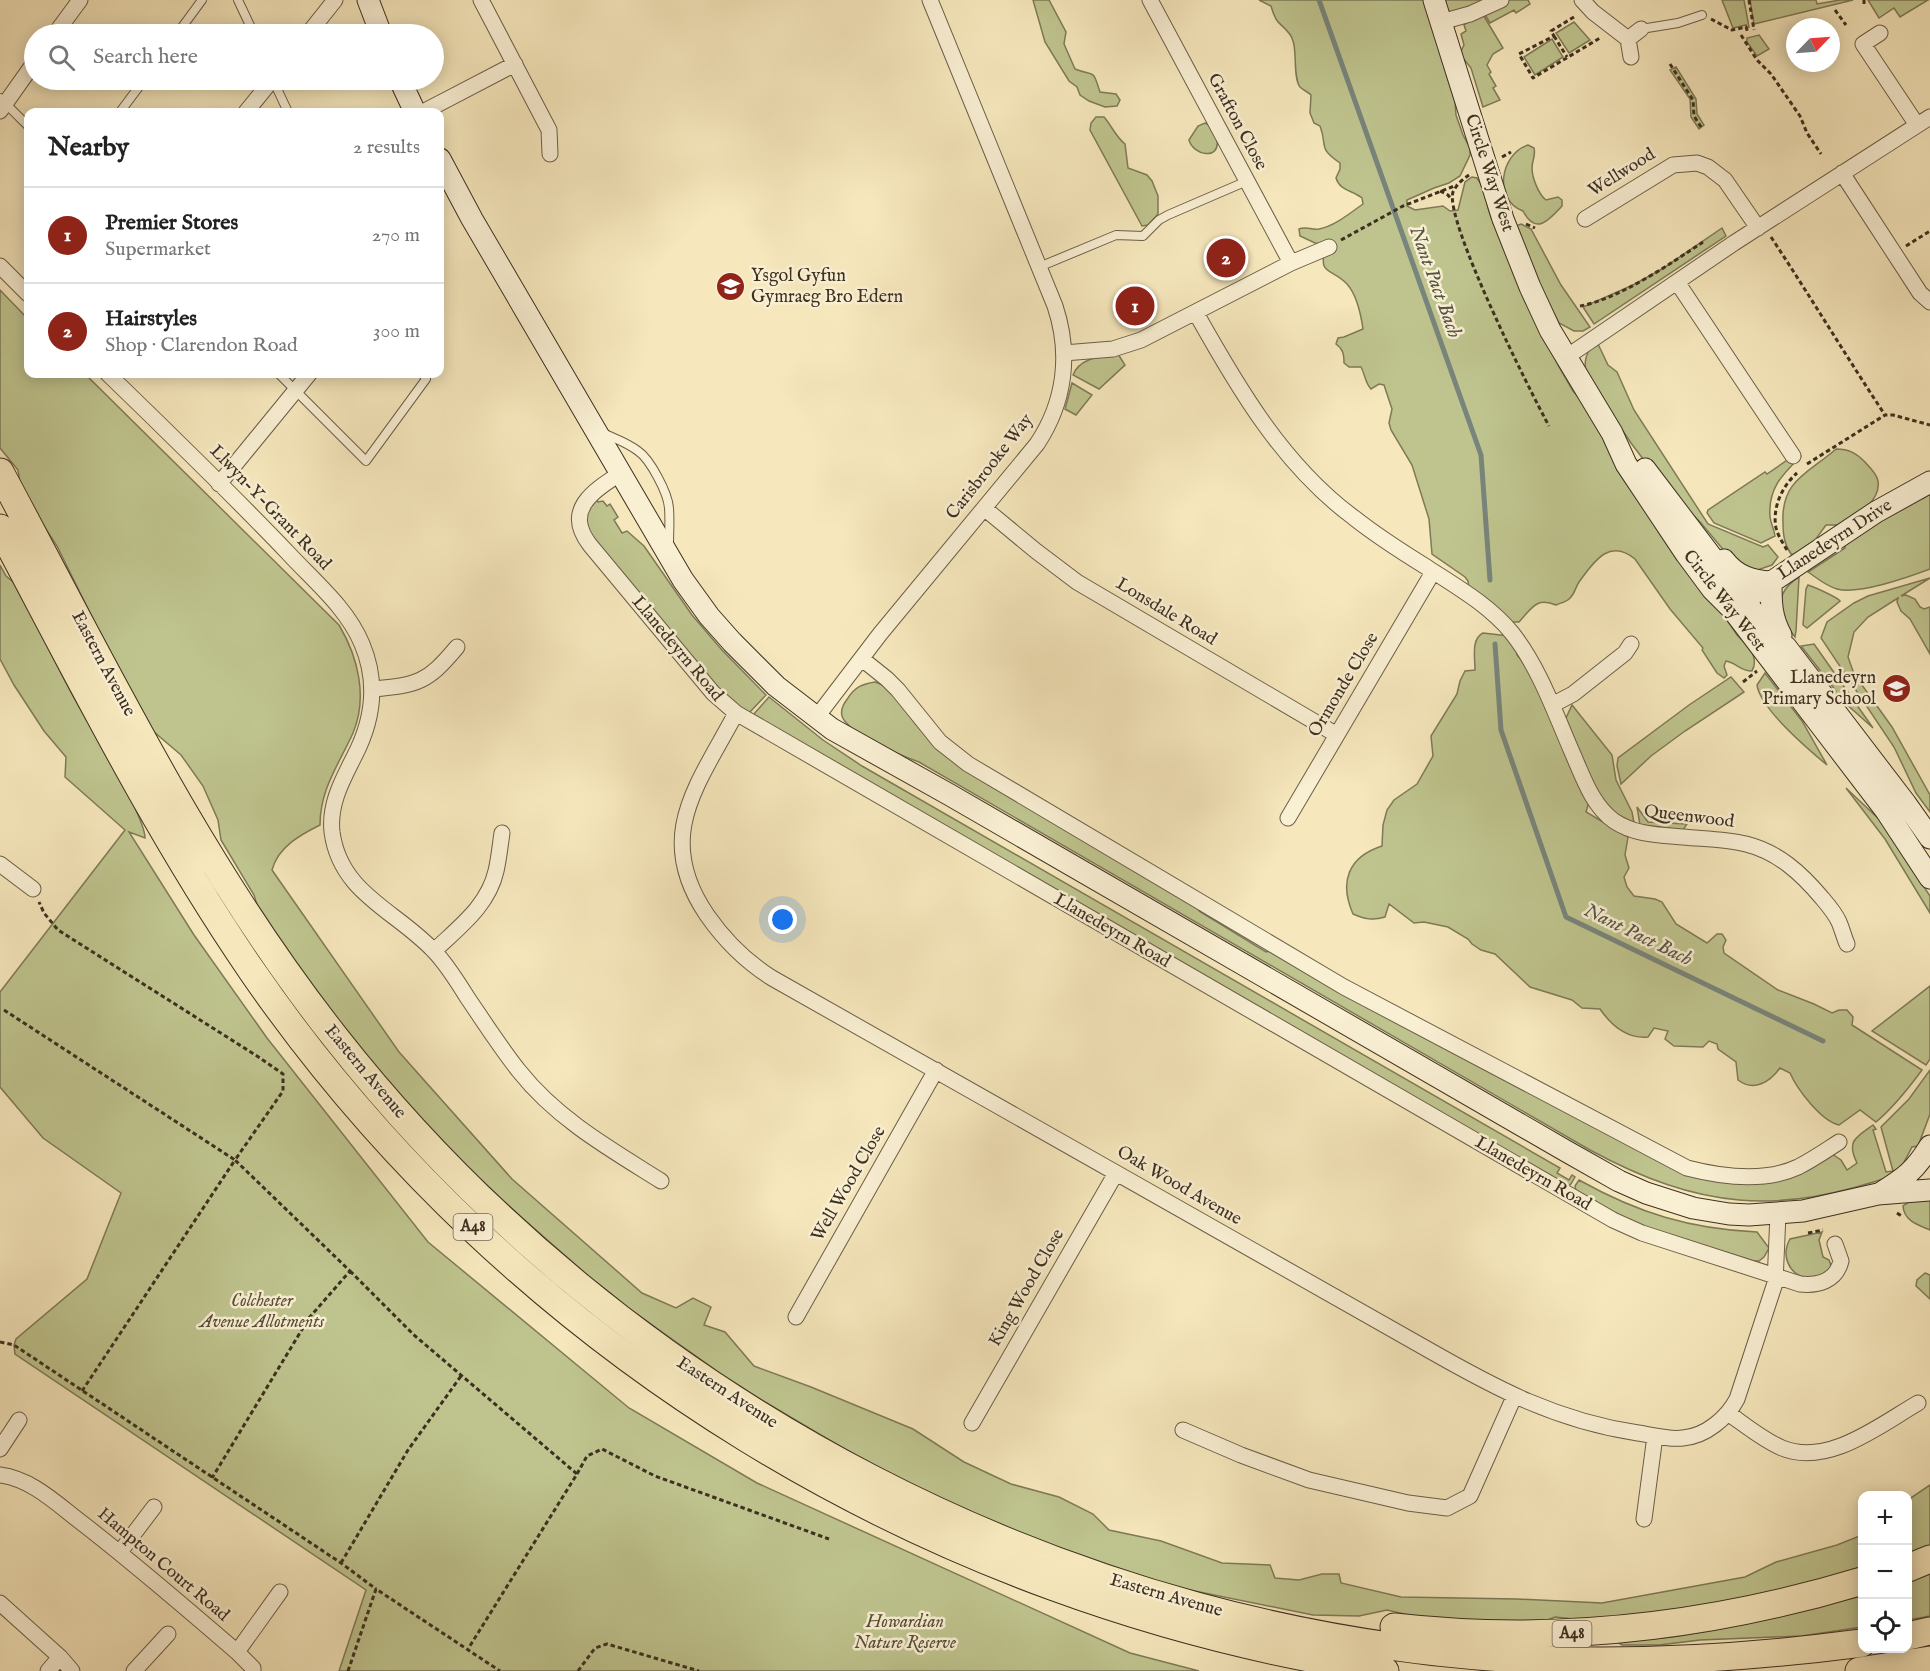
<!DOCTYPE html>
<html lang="en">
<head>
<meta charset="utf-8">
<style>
  body { margin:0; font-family:"IM FELL English",serif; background:#f2f2f2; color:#222 }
  .controls { position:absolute; right:18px; bottom:18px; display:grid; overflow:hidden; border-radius:12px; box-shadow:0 3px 15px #0003 }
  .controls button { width:54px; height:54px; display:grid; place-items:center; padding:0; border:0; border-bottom:2px solid #e0e0e0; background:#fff; color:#222; font:30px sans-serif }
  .compass { position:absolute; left:1786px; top:18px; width:54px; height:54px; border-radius:50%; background:#fff; box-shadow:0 3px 15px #0003; rotate:65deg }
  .you { position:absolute; left:783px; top:920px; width:21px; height:21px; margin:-15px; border:4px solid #fff; border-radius:50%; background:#1a73e8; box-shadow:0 0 0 9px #1a73e833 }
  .badge { display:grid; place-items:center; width:39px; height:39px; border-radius:50%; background:#8f2418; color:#fff; font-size:20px; font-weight:700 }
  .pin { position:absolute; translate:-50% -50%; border:3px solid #fff; box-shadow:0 2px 6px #0006 }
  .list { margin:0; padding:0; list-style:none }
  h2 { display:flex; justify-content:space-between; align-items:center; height:78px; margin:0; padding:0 24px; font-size:26px }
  h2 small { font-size:20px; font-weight:400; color:#767676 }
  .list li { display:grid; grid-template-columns:39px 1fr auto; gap:18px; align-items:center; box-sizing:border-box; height:96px; padding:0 24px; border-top:2px solid #e0e0e0 }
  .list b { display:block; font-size:22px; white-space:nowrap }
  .list p { margin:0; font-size:20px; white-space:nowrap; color:#767676 }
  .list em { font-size:20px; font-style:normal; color:#767676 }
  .icon { flex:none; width:33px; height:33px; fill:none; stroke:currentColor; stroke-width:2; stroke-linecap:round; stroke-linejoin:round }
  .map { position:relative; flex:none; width:1930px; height:1671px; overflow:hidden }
  .search { position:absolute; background:#fff; box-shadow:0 3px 15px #0003; left:24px; top:24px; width:420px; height:66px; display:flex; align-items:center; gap:15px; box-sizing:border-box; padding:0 21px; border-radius:33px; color:#767676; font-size:22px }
  .panel { position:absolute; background:#fff; box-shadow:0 3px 15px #0003; left:24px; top:108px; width:420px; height:270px; border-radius:12px }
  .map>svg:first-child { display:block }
</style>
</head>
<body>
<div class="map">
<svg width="1930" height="1671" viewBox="0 0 1930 1671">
  <rect width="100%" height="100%" fill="#f6e7bc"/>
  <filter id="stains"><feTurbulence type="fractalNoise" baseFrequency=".00333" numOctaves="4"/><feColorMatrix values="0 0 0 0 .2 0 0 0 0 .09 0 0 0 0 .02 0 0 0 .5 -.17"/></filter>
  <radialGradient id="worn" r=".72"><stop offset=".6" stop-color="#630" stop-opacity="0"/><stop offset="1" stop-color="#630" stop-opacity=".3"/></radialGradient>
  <path fill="#bfc48e" stroke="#7e7a57" stroke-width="1.5" d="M1033 0H1049L1066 32 1064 44 1075 69C1095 77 1092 67 1100 92L1116 94 1120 100 1117 106 1105 107 1089 101 1080 95 1077 87 1069 81 1045 42Z
    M1259 0H1501L1441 22 1446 73 1455 102 1456 115 1463 135 1470 148V155L1460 176 1449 183 1434 188 1407 200V206L1415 210 1443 206 1450 211 1458 210 1465 182 1472 177 1477 178C1486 190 1485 201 1490 214 1493 225 1499 232 1502 245L1558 365 1573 391 1580 399 1737 635C1747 645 1760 656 1752 671 1740 671 1737 663 1726 661L1724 666 1727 675 1724 678 1717 673 1702 650 1703 648 1670 609 1635 559C1609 537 1593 563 1579 582 1575 588 1575 594 1569 599 1566 602 1560 603 1556 605 1536 597 1532 608 1519 622H1509L1469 590 1468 581 1465 577 1432 554 1429 519 1412 465 1391 430 1389 423 1392 409 1384 385 1379 384 1371 389C1365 383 1365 374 1361 367H1349L1344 363C1344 354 1343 349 1336 344L1338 338 1344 337 1363 329C1361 315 1356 294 1347 284 1331 267 1316 276 1327 244L1315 243 1300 236 1299 229C1306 226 1311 230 1319 229 1335 226 1350 213 1363 204L1362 198C1352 190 1340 191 1336 178L1340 169V163C1317 147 1328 147 1320 126L1314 123 1310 113 1311 95C1308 92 1303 90 1300 87 1293 78 1297 51 1293 41 1291 31 1281 27 1276 19 1274 15 1272 10 1271 6Z
    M1508 0H1528L1530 4 1516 13 1514 10 1490 23 1484 13Z
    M1722 0H1744L1749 27 1747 28 1746 25 1733 28Z
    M1750 0H1816L1817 4 1840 0H1853L1754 24Z
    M1868 0H1928L1900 17 1894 8 1879 18Z
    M1482 13 1503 48 1493 54 1487 65 1491 72 1489 74 1496 86 1493 88 1500 100 1483 107 1471 68 1463 58 1461 51 1464 45 1461 34 1466 31 1464 25Z
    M1574 22 1590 40 1569 53 1556 33Z
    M1759 35 1769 49 1757 56 1747 42V38Z
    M1552 39 1563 57 1535 75 1524 57Z
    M1676 67 1696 99 1697 114 1704 125 1699 129 1691 117 1690 99 1670 70Z
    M1096 117H1104C1112 126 1115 136 1125 144L1128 168 1147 175 1152 181 1158 196V214L1148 225 1142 226 1090 130 1091 123Z
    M1205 123 1211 126C1213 130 1217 135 1217 140 1220 161 1193 155 1189 140L1198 126Z
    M1528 145 1534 148C1536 156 1532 160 1532 168 1532 178 1539 195 1546 200L1558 197 1562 200V206C1549 220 1536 236 1523 211 1493 200 1500 154 1528 145Z
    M1521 224 1531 229 1561 285 1590 327 1583 331H1574L1559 323 1536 277 1516 226Z
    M1722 228 1726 236 1594 324 1583 307 1633 285 1662 269Z
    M0 290 28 319V374H85L339 625C358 657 368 697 353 733 339 764 320 789 320 825 300 835 278 847 272 870L399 1052 512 1179 642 1293 676 1308 693 1298 711 1307 704 1325 725 1332 754 1366 811 1387 913 1429 964 1462 1011 1484 1059 1497 1093 1514 1109 1530 1161 1541 1222 1563 1270 1565 1275 1578 1299 1580 1322 1574H1339L1341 1583 1401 1597 1517 1599 1602 1603 1745 1577 1776 1562 1837 1545 1862 1535V1569L1754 1600 1600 1622 1555 1617 1525 1629 1417 1617 1387 1610 1359 1616 1313 1615 1170 1586 984 1521 912 1489 738 1386 610 1295 520 1216 464 1164 403 1099 322 1002 262 921 254 895 221 840 218 820 203 786 181 755 153 731 95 623 57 546 21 491 18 470 0 448Z
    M1598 344 1608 365 1617 372 1634 410 1708 524 1763 547 1768 545 1778 557 1772 565 1760 569 1759 572 1736 565 1701 523 1659 480 1631 443 1588 379C1584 367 1584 359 1590 348Z
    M1118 354 1125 365 1099 389 1073 375C1080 357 1101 357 1118 354Z
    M1072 383 1092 395 1076 415 1065 409Z
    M1836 449C1849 449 1856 453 1865 462 1870 468 1877 474 1878 481 1881 499 1859 516 1845 523 1839 526 1832 525 1826 525 1818 536 1810 549 1798 556L1791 554C1784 544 1783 534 1783 522 1781 480 1809 473 1836 449Z
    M1799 452 1801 456C1782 475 1768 488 1770 517 1771 524 1774 529 1775 536L1761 543 1714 523 1707 513 1708 510 1765 472 1767 474Z
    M1930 488V569C1909 577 1858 595 1837 589 1826 586 1817 578 1808 572L1845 548V544Z
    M596 498 598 502 603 501 607 506 610 504 618 517 614 520 622 533 627 531 644 546 692 615 722 650 766 695 749 713 725 696 590 535C582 521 585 510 596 498Z
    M0 565 6 576 17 585C36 622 53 659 73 696 87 722 145 815 145 838L129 832 194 935 267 1038 428 1242 629 1408 757 1483 1130 1653 1199 1671H339L366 1590 15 1354 14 1345 16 1339 87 1279 121 1193 43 1138 0 1087V992L125 830 65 777 66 757 44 731 14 685 0 659Z
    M1799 577 1796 631 1795 637C1778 616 1772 594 1799 577Z
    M1930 578 1901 596 1906 595 1915 599 1920 607 1924 609 1930 607V654L1910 619 1901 611 1897 602 1898 598 1868 617 1854 632 1848 657 1854 674 1892 727 1930 795V812L1916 793 1894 747 1821 638 1827 622 1854 603 1868 596Z
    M1808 585C1814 587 1837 597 1840 601L1807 628 1803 625 1806 589Z
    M1483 633 1509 636 1515 641 1517 655 1524 663 1563 740C1564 763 1578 779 1590 798L1586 812 1628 837 1625 855 1629 868 1624 877 1627 887 1634 896 1655 899 1662 902 1676 924 1707 943 1717 934H1722L1726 940 1723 947 1724 953 1778 990 1814 1004 1832 1013 1839 1010H1847L1853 1017 1852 1025 1922 1070C1908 1089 1894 1107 1876 1122L1860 1110 1839 1125C1821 1121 1797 1089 1790 1073L1780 1068C1770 1082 1754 1092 1738 1080L1736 1062 1718 1049 1717 1044 1709 1041 1703 1047 1674 1046 1665 1039 1668 1031 1654 1028 1648 1037C1627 1039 1611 1025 1600 1009L1582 1008 1572 1000 1530 987 1495 954 1481 950 1472 944 1468 939 1448 927 1424 922 1414 923 1389 904 1385 917C1373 921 1364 919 1353 914 1339 882 1348 857 1382 846L1383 825 1387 810 1394 800 1417 784 1433 756 1431 736 1457 694 1460 681 1465 671 1475 670C1475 657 1471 639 1483 633Z
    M1814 644 1873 728 1834 693 1836 691 1801 646Z
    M1765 673 1802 721 1827 765C1809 750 1760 708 1757 685Z
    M1731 677 1744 692 1685 731 1651 756 1621 784 1617 766 1618 758 1689 705Z
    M875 682C894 687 904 709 915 723 921 731 929 738 935 745L1198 907 1199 911 1266 952 1270 951 1338 992 1720 1180 1832 1154 1841 1160 1847 1170 1857 1163C1846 1141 1856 1137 1873 1125L1876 1129 1873 1130 1886 1172 1893 1171 1881 1127 1909 1099 1930 1070V1114L1918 1146 1912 1147 1901 1168 1894 1171 1895 1175C1777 1216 1699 1209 1590 1150L919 762C902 756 847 733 842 716 840 709 844 703 848 698 855 687 862 684 875 682Z
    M769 697 823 740 862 766 1560 1168 1557 1173 1569 1180 1572 1175 1575 1177 1571 1184 1567 1186 753 715Z
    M1572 705 1612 755 1616 780 1632 812 1634 823 1611 811 1600 799 1567 725 1566 718Z
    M1846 788 1881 821 1930 896V913L1885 839Z
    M1637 807 1648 822 1687 824 1683 830 1640 825Z
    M1930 986V1059L1926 1065 1872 1031Z
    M1579 1180C1638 1213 1690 1229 1757 1232L1769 1248 1764 1257 1759 1261H1752L1648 1228 1627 1219 1576 1191 1575 1186Z
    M1930 1196V1230C1918 1225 1904 1221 1903 1206L1909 1202Z
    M1822 1232 1819 1240 1823 1257 1829 1260 1832 1268 1823 1277C1818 1277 1813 1278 1808 1278 1788 1275 1781 1255 1790 1239Z
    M1925 1273 1930 1275V1299L1916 1286 1917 1280Z
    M1930 1485V1546L1908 1554V1500Z
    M1930 1571V1616L1908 1620V1580Z
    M1862 1596V1627L1802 1636 1700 1640 1659 1645H1622L1617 1642 1672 1637 1724 1628Z"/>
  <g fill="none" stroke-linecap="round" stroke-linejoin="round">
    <path stroke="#78857c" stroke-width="5" d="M1319 0 1481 455 1490 580
      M1495 644 1501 730 1566 917 1823 1041"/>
    <defs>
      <path id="lane" d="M238 0 254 34
        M1641 29 1678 23 1702 15
        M177 34 202 0
        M273 80 288 112
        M0 98 28 126
        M120 112 144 80
        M1039 267 1116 235 1143 236 1159 220 1168 215 1247 181
        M279 374 366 461 426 379 423 374
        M605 434C616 439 628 443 638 451 650 459 668 493 669 508 670 520 669 533 669 545"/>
      <path id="street" d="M481 0 549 130 550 154
        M1150 0 1291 263
        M1582 0 1593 12 1628 39 1641 29
        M1441 22 1470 14 1501 0
        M1880 33 1863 44 1917 125
        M55 34 80 0
        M308 34 335 0
        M1628 39 1631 57
        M0 111 34 63
        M246 112 272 80
        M423 112 515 64
        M1842 173 1920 293 1930 302
        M1585 219 1673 165 1697 163 1708 167 1725 180 1758 228
        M0 266 28 294
        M1677 282 1793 456
        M1196 313C1238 388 1283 465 1353 517 1377 536 1402 552 1428 568 1457 587 1489 605 1512 633 1539 667 1555 713 1572 752 1583 777 1592 805 1614 821 1635 835 1659 835 1683 837 1704 839 1725 839 1746 844 1778 852 1801 873 1822 898 1828 905 1835 913 1839 922 1842 929 1844 937 1847 944
        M1064 353 1113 349 1141 340 1291 263 1329 247
        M1565 358 1734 243 1930 117
        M108 374C169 433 230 492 289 554 315 582 347 608 362 644 378 682 373 721 354 757 342 781 329 804 332 832 340 893 395 910 433 950 446 963 457 981 467 997 484 1022 500 1047 519 1071 557 1119 610 1149 661 1181
        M621 473C593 491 563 510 590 545L713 693 736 713 1613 1220 1642 1233 1800 1284C1818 1286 1836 1281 1841 1261L1835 1244
        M219 484 309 374
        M984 508 1036 551 1077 582 1337 735
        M862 659 887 679 898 690 940 742 968 764 1344 987 1687 1168C1722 1177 1764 1183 1798 1167 1812 1160 1825 1151 1839 1142
        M372 689C418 685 427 683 457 647
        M1552 705 1573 694 1625 653 1631 644
        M736 713C698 785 653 836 707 915 725 941 745 961 772 978L1427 1349C1497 1389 1557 1421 1638 1433 1652 1435 1669 1440 1683 1438 1706 1436 1727 1418 1737 1399L1775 1283 1778 1214
        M816 718 880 634 1037 444C1065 402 1071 354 1055 306L930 0
        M1288 818 1433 572
        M0 864 33 889
        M434 951C459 927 488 906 496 871 499 858 500 846 502 833
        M796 1317 936 1070
        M1728 1413C1745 1425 1763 1440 1782 1448 1828 1467 1880 1425 1918 1403
        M972 1423 1116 1173
        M1183 1430 1241 1455 1309 1480 1408 1503 1447 1508 1470 1496 1514 1397
        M0 1449 19 1420
        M0 1475C32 1479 57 1504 82 1523 135 1564 186 1608 237 1652L280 1592
        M1644 1519 1655 1436
        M120 1552 154 1507
        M0 1603 60 1657 72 1671
        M237 1652 253 1668V1671
        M48 1671 60 1657
        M134 1671 168 1634"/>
      <path id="secondary" d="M368 0 381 34
        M1434 0 1503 219 1530 287 1550 330 1612 433 1626 464 1686 554 1712 589 1732 609 1886 811 1930 878
        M400 80 415 112
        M440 159 472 219 683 580 709 616 732 642 776 686 832 729 950 795 1566 1151 1619 1181 1646 1193 1693 1208 1729 1214 1749 1215 1803 1211 1878 1194 1930 1190
        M1645 469 1771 635 1786 647 1906 804 1930 838
        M1724 560C1736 576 1752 581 1771 582 1771 602 1771 617 1781 635
        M1734 607 1876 512 1930 482
        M1879 1194C1904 1178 1914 1172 1930 1146"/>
      <path id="highway" d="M0 472C103 664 199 865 335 1037 621 1402 1076 1641 1541 1660 1649 1664 1755 1657 1862 1643
        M0 528C80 678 156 831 252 971 513 1350 931 1604 1385 1671
        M1908 1568 1930 1559
        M1394 1627C1553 1645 1710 1627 1862 1581
        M1908 1636 1930 1631
        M1859 1671 1930 1660"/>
    </defs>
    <use href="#lane" stroke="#6b5e47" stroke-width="10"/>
    <use href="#street" stroke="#6b5e47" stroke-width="17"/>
    <use href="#secondary" stroke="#3d3020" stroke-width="23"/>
    <use href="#highway" stroke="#3d3020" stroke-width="29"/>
    <path stroke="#3d3020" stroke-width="3" stroke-dasharray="4.5 3" stroke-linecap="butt" d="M1749 0 1754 30
      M1864 0V4
      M1835 10 1846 25
      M1574 17 1551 31 1554 36 1519 54 1533 78 1600 38
      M1711 19 1732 30 1746 27 1748 33
      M1741 35 1757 60 1771 74 1800 116 1807 133 1821 154
      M1554 36 1567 57
      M1670 64 1693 100 1694 116 1701 127
      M1502 157 1511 152
      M1469 175C1463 179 1456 185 1453 192 1444 220 1531 393 1549 426
      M1440 191 1448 195 1451 199
      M1526 224 1535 228
      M1771 237C1810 296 1846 356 1885 415
      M1341 240 1403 206 1457 185
      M1906 246 1930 231
      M1580 306C1619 299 1670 264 1703 242
      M1807 464 1885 415H1893L1930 425
      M1787 550C1783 543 1778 536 1776 528 1772 508 1782 486 1797 473
      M1743 682 1757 671
      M4 1010 235 1160 283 1091V1074L257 1056 58 930 44 913 39 902
      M1897 1213 1903 1217
      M1808 1233 1823 1230
      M350 1271 414 1335 577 1474 468 1649
      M0 1342 14 1345 341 1563 376 1589
      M82 1391 235 1160 350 1271 309 1318 212 1478
      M577 1474 587 1456 602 1449 655 1476 829 1539
      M341 1563 408 1450 461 1376
      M348 1671 376 1589 500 1671
      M578 1671 595 1648 607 1644 699 1671"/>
    <use href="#lane" stroke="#f9efd3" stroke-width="8"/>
    <use href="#street" stroke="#f9efd3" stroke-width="15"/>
    <use href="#secondary" stroke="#f9efd3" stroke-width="21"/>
    <use href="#highway" stroke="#f6e7bc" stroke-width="27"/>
  </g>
  <defs>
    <symbol id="school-disc" viewBox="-11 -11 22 22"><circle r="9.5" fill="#8f2418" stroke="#f9efd3"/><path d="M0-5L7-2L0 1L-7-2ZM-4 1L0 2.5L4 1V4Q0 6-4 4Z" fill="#fff"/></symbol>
  </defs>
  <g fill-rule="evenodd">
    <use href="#school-disc" x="714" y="270" width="33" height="33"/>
    <use href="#school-disc" x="1880" y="672" width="33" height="33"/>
  </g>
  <g text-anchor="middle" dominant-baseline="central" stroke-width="5" stroke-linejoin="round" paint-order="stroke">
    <g fill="#f9efd3" stroke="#756956" stroke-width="1.5">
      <rect x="453.5" y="1214" width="39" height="26" rx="4.5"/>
      <rect x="1552.5" y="1621" width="39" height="26" rx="4.5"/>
    </g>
    <g font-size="16" font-weight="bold" fill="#3d3020">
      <text x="473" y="1227">A48</text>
      <text x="1572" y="1634">A48</text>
    </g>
    <g font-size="18" fill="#3d3020" stroke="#f9efd3">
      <text transform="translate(1237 122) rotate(62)">Grafton Close</text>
      <text transform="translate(1489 173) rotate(72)">Circle Way West</text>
      <text transform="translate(1622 173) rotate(-32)">Wellwood</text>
      <text transform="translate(990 467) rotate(-52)">Carisbrooke Way</text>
      <text transform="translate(270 508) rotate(46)">Llwyn-Y-Grant Road</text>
      <text transform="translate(1835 540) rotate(-33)">Llanedeyrn Drive</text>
      <text transform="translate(1724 601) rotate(52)">Circle Way West</text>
      <text transform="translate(1166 612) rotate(31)">Lonsdale Road</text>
      <text transform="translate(677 649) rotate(50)">Llanedeyrn Road</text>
      <text transform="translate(103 664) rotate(62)">Eastern Avenue</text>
      <text transform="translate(1344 685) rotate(-59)">Ormonde Close</text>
      <text transform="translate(1689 817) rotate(7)">Queenwood</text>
      <text transform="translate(1112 931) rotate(30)">Llanedeyrn Road</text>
      <text transform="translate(365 1072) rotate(50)">Eastern Avenue</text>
      <text transform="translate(1533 1174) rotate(30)">Llanedeyrn Road</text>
      <text transform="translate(849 1184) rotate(-60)">Well Wood Close</text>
      <text transform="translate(1179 1186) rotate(30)">Oak Wood Avenue</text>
      <text transform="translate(1027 1288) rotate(-60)">King Wood Close</text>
      <text transform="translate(727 1393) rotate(33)">Eastern Avenue</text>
      <text transform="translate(163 1565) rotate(40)">Hampton Court Road</text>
      <text transform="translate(1166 1596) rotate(16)">Eastern Avenue</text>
    </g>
    <g font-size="18" fill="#3d3020" stroke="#f9efd3" text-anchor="start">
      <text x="751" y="276">Ysgol Gyfun<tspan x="751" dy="21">Gymraeg Bro Edern</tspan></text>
      <text x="1876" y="678" text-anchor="end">Llanedeyrn<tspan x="1876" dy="21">Primary School</tspan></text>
    </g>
    <g font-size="18" font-style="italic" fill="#574e36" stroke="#f9efd3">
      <text x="262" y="1301">Colchester<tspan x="262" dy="21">Avenue Allotments</tspan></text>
      <text x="905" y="1622">Howardian<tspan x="905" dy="21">Nature Reserve</tspan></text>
    </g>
    <g font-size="20" font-style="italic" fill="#565446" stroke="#f9efd3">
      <text transform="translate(1435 282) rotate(70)">Nant Pact Bach</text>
      <text transform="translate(1638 935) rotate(26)">Nant Pact Bach</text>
    </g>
  </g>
  <rect width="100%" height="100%" filter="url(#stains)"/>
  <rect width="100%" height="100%" fill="url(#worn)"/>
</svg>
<div class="controls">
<button>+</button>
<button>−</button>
<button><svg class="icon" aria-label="locate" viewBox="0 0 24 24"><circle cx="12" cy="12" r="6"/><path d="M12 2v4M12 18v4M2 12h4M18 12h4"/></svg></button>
</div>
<svg class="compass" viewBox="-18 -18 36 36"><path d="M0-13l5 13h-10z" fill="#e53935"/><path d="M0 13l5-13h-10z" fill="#767676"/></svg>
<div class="you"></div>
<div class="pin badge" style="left:1135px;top:306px">1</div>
<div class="pin badge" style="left:1226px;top:258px">2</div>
<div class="search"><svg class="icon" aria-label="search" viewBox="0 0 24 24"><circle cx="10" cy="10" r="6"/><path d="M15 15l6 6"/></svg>Search here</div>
<section class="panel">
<h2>Nearby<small>2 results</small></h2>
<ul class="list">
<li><span class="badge">1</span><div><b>Premier Stores</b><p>Supermarket</p></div><em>270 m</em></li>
<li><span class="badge">2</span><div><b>Hairstyles</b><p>Shop · Clarendon Road</p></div><em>300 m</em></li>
</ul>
</section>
</div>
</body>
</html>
